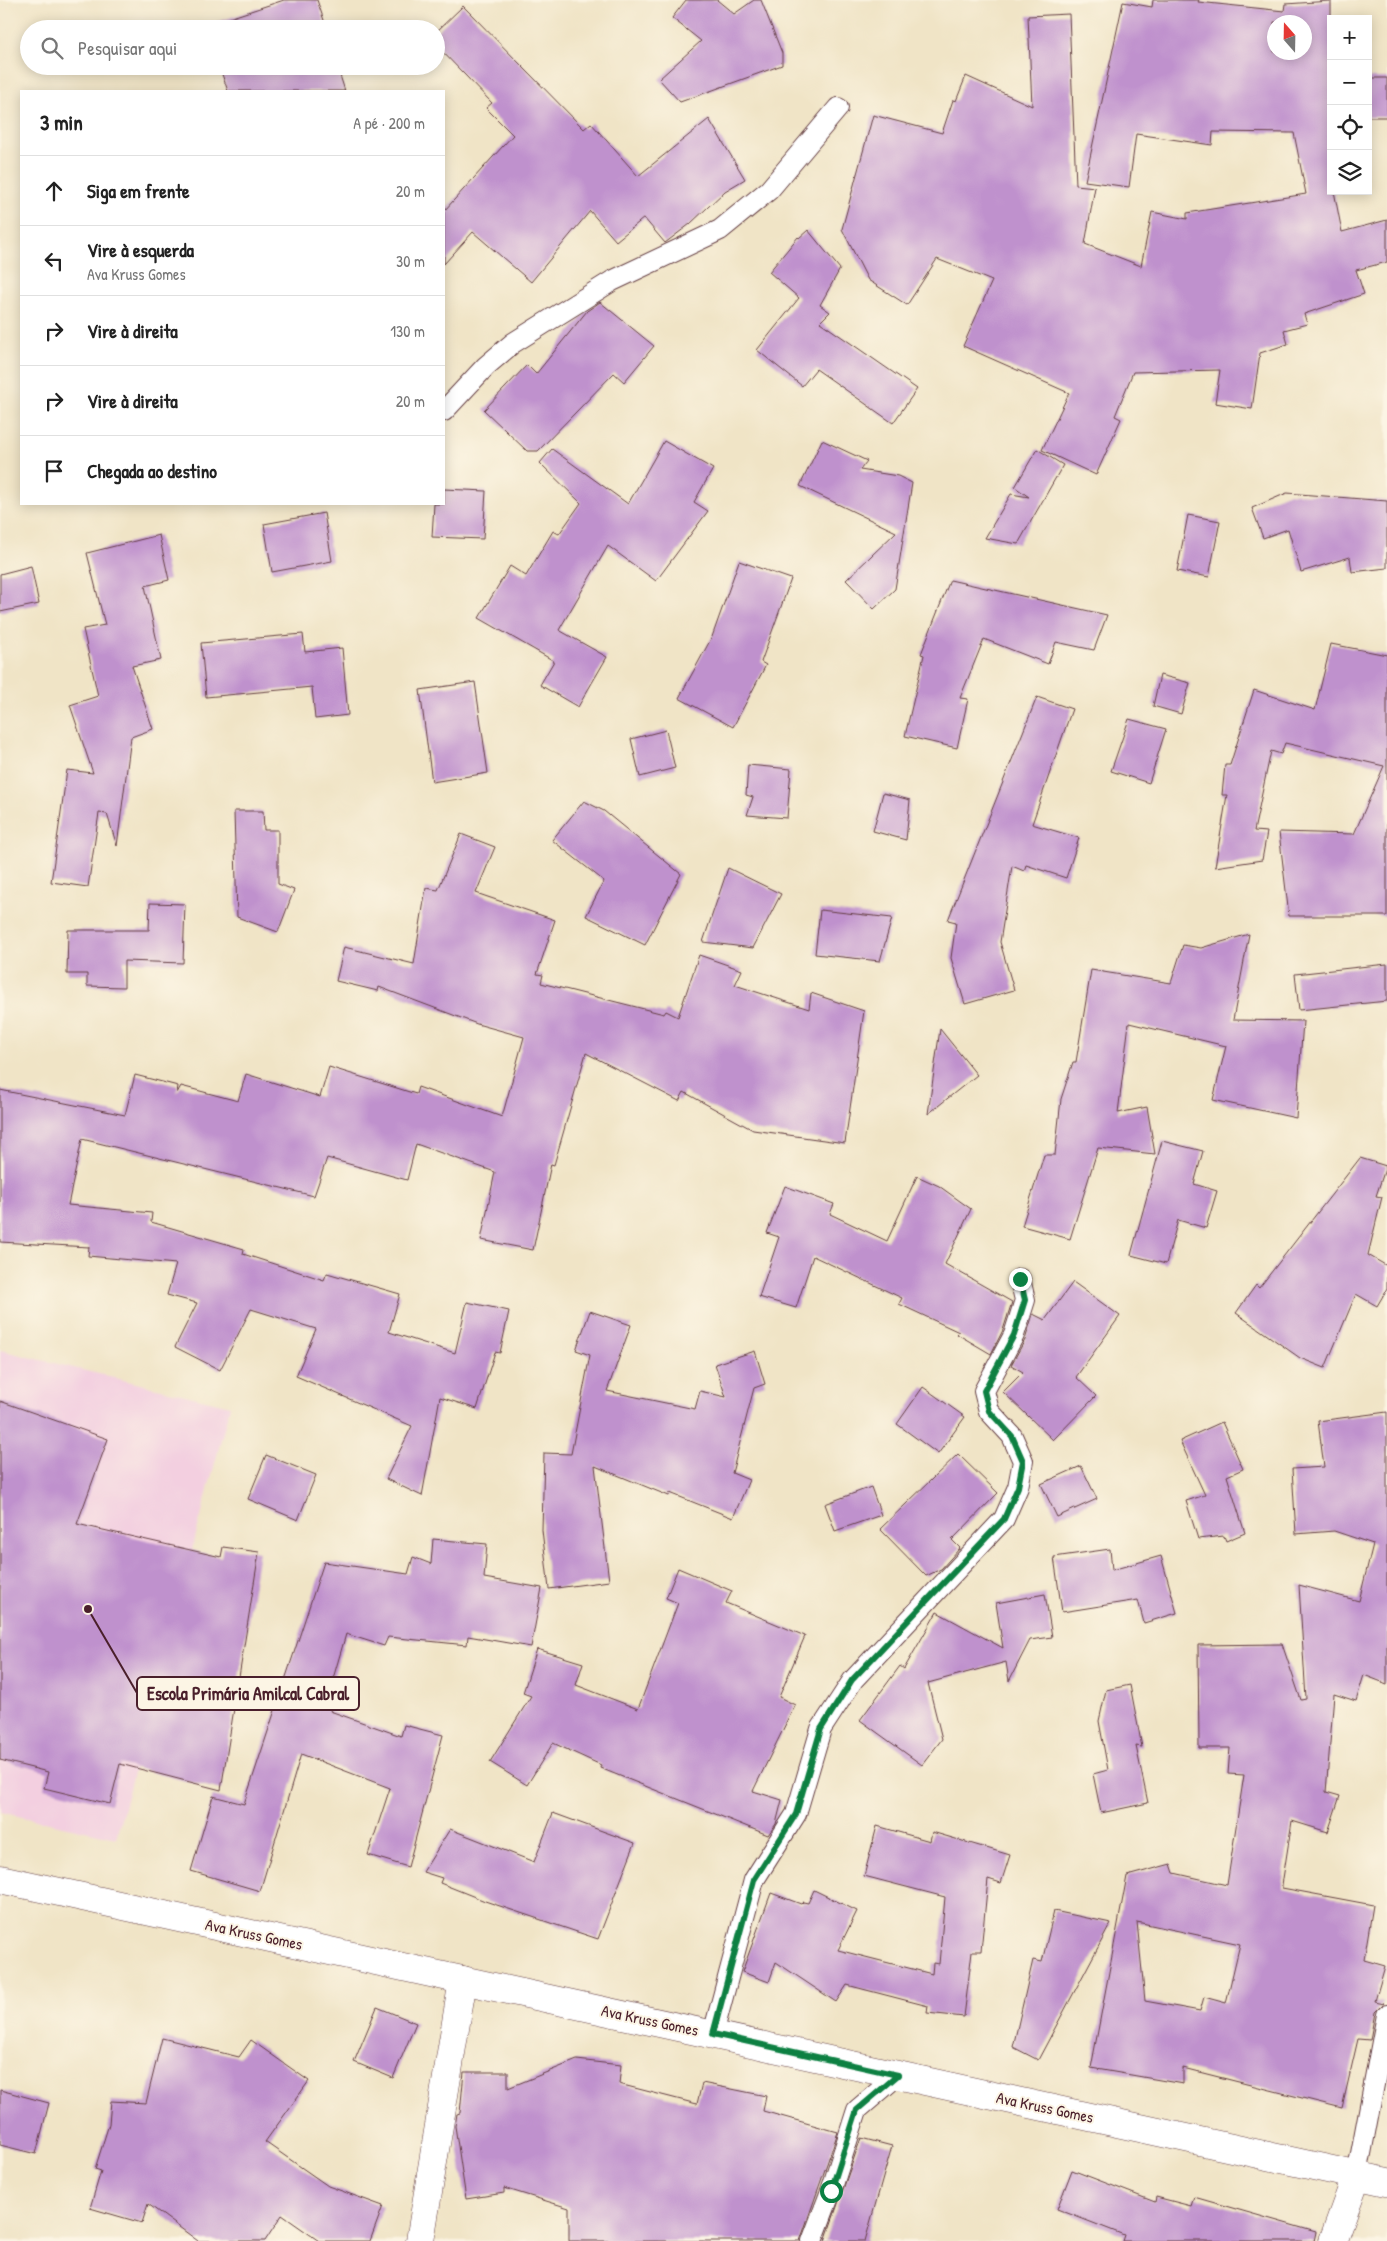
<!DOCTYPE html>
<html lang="pt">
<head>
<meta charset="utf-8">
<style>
  body { margin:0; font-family:"Patrick Hand",sans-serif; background:#f2f2f2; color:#222 }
  .controls { position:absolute; right:15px; top:15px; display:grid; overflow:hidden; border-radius:0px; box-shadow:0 2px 12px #0003 }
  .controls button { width:45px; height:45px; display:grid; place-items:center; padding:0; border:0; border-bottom:1px solid #e0e0e0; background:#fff; color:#222; font:25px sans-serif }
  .compass { position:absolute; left:1267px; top:15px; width:45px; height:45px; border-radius:50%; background:#fff; box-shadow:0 2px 12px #0003; rotate:340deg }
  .stop { position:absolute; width:15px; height:15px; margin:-11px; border:4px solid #0b8043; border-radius:50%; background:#fff }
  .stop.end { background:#0b8043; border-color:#fff; box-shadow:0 1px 5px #0008 }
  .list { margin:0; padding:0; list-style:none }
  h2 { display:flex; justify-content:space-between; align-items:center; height:65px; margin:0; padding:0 20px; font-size:21px }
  h2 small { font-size:16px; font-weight:400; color:#767676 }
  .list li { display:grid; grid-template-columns:32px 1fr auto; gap:15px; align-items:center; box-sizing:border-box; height:70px; padding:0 20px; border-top:1px solid #e0e0e0 }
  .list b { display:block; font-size:19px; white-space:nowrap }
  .list p { margin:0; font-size:16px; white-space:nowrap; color:#767676 }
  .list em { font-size:16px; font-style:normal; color:#767676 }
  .icon { flex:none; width:28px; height:28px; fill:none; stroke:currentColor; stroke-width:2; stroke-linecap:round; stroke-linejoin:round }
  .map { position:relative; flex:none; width:1387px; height:2241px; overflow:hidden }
  .search { position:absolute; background:#fff; box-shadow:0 2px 12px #0003; left:20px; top:20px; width:425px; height:55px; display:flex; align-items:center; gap:12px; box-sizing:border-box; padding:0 18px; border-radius:28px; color:#767676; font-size:19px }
  .panel { position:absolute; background:#fff; box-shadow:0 2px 12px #0003; left:20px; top:90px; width:425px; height:415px; border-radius:0px }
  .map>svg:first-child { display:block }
</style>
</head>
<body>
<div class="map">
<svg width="1387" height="2241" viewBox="0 0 1387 2241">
  <rect width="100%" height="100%" fill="#fcf5e5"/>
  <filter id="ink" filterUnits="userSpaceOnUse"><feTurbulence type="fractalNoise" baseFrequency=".02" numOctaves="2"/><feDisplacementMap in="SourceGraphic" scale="10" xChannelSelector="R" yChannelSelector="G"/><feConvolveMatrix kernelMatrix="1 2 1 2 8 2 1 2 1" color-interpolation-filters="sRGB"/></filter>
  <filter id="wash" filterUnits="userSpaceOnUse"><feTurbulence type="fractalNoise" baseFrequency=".0096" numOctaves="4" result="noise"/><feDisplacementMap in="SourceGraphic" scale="20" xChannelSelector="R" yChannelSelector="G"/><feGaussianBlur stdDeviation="1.12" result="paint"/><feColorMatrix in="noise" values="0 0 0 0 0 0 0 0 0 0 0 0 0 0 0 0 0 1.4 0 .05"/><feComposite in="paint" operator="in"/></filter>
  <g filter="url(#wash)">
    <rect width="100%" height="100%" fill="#f0e4c6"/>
    <path fill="#f3cfe0" d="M0 1350 230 1406 116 1838 0 1812Z"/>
    <g id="blocks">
      <path fill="#bf91cd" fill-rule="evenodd" d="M284 0H317L327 29H206L205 26Z
        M686 0H717L734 14 754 0H761L782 53V65L680 102 659 79 701 41 672 18Z
        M1153 0H1199L1198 2 1284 11 1285 4 1331 1V191H1334L1342 232 1387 220V262L1356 270 1364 294 1304 314 1307 324 1284 330 1288 344 1260 353 1252 409 1215 403 1220 370 1133 372 1115 416 1121 419 1096 475 1042 450 1069 393 963 346 992 281 937 259 907 305 868 280 842 229 873 115 942 133 953 100 956 101 966 76 1032 106 1028 16 1069 14 1076 185 1095 187 1085 244 1141 266 1152 212 1187 219V213L1306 194 1294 133 1213 132 1212 145 1136 134 1129 187 1085 181 1123 2 1152 7ZM1274 22H1304V52H1274Z
        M463 6 584 129 591 123 638 176 709 119 745 179 725 191 690 224 665 243 644 218 616 241 590 211 531 282 473 232 444 264V211L513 135 486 108 492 103 436 45V32Z
        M219 66H337L345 91H228Z
        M1368 78H1387V117H1368Z
        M808 230 840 269 820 305 830 312 820 322 917 389 893 423 816 369 802 386 757 350 799 298 769 272 798 237 799 238Z
        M600 302 654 346 624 382 614 373 538 451H527L484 410 527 365 536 374 587 311Z
        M822 440 867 461 860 470 898 476 912 483 895 589 874 609 846 580 896 532 800 486Z
        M664 441 713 469 694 502 708 511 656 581 608 546 559 630 607 657 578 707 540 685 554 661 479 618 510 566 526 576 553 531 559 534 581 503 540 463 552 449 628 504Z
        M1037 449 1063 465 1018 544 985 538 1011 494 1029 497 1015 487Z
        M444 489 486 491 483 539 432 537 434 504H444Z
        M1287 493 1387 501V568L1352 572 1350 557 1301 572 1288 529 1263 538 1252 508Z
        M324 513 332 561 272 572 264 524Z
        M1188 515 1220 521 1209 577 1177 571Z
        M159 535 169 580 145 586 161 660 132 666 153 729 131 737 117 846 107 814 99 813 88 887 51 882 67 770 93 773 70 705 98 696 83 629 105 625 87 553Z
        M739 561 791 579 761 662 766 665 733 727 679 698 712 637Z
        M31 566 39 604 0 612V574Z
        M950 580 1107 615 1094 650 1056 642 1048 664 984 639 960 698 968 699 957 748 905 736 924 655 921 654Z
        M303 634 305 652 342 648 348 715 315 719 312 687 206 697 201 643Z
        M1331 644 1387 655V916H1289L1279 832 1354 834 1384 766 1285 743 1281 754 1271 751 1254 831 1267 832 1262 860 1215 867 1227 795H1222L1225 765H1230L1254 690 1315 710Z
        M1160 675 1190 683 1181 714 1153 706Z
        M475 682 488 773 432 782 420 690Z
        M1037 697 1072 709 1032 824 1079 838 1066 878 1026 865 1024 871 1012 866 1000 942 1014 990 965 1004 951 958 956 922 948 920Z
        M1129 719 1166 729 1149 783 1111 771Z
        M666 730 675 768 640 777 631 739Z
        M748 765 791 769 787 818 747 815 753 797 746 795Z
        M883 793 910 800 906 840 873 831Z
        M584 801 604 811 681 874 645 945 586 916 604 881 552 840Z
        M234 811H263L264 830H278V884L294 890 278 932 237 917Z
        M461 834 495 847 476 893 555 920 537 974 543 975 541 983 664 1014 666 1011 678 1017 699 955 742 970 735 985 809 1009 811 993 864 1011 845 1143 753 1130 684 1092 679 1101 586 1053 554 1165 551 1164 533 1250 481 1240 495 1172 416 1144 407 1180 327 1158 314 1196 82 1139 68 1205 152 1213 151 1222 244 1249 243 1254 324 1280 327 1273 400 1294 389 1332 455 1353 467 1302 509 1311 500 1353 495 1352 477 1409 440 1397 422 1496 386 1479 412 1426 296 1376 316 1329 251 1309 220 1370 175 1347 197 1303 167 1295 176 1264 88 1256 89 1247 0 1242V1090L125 1115 135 1075 178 1086 177 1093 181 1086 238 1101 246 1074 320 1097 329 1067 416 1094 418 1087 502 1117 524 1037 477 1024 379 987 378 991 336 981 344 947 414 964 426 888 438 890Z
        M728 868 781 894 753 948 703 942Z
        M150 903 185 904 183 963 124 961V987L87 986V974H67L68 930H149Z
        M820 910 892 918 880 961 815 954Z
        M1249 934 1233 1020 1303 1021 1296 1118 1213 1100 1226 1046 1129 1023 1118 1113 1147 1107 1155 1154 1098 1148 1070 1239 1022 1226 1044 1155H1055L1061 1099 1073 1062H1076L1091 970 1171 983 1183 945 1201 948Z
        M1387 964V1001L1299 1010 1295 974Z
        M940 1029 977 1075 928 1114Z
        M1162 1141 1203 1151 1194 1184 1217 1191 1206 1228 1178 1220 1166 1264 1131 1255Z
        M1360 1158 1386 1166 1376 1196 1382 1197 1368 1255 1387 1266V1289L1377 1306 1356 1294 1325 1368 1300 1358 1236 1313 1256 1285 1259 1288Z
        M917 1176 939 1186 971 1209 945 1264 1012 1302 1003 1330 991 1354 957 1334 959 1332 899 1304 902 1298 813 1256 796 1308 759 1297 779 1237 767 1233 785 1186 834 1204 830 1214 887 1241Z
        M1073 1282 1120 1316 1076 1377 1096 1396 1053 1440 1003 1392 1023 1372 1011 1365 1025 1340 1033 1314 1045 1320Z
        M590 1311 631 1325 607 1391 695 1409 700 1391 726 1397 715 1364 755 1351 765 1384 754 1388 732 1473 749 1480 733 1518 670 1493 669 1496 595 1466 609 1581 549 1589 542 1530 544 1453 571 1454 590 1355 576 1350Z
        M923 1387 965 1417 938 1454 897 1424Z
        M0 1401 108 1439 77 1524 221 1557 223 1547 259 1552 221 1790 120 1764 110 1804 44 1788 48 1772 0 1760Z
        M1387 1412V1684L1364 1675 1356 1701 1334 1694 1326 1792 1340 1796 1328 1832 1292 1821 1282 1885V1888L1373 1905 1364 1960 1385 1966 1375 2001 1384 2003 1375 2012 1370 2040 1358 2039 1342 2108 1183 2068V2084L1091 2068 1127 1876 1171 1864 1174 1873 1227 1885 1244 1775 1228 1774 1230 1748H1199L1198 1645 1282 1644 1301 1700 1306 1699 1299 1585 1359 1601 1373 1544 1334 1531 1296 1534 1292 1469 1324 1467 1318 1421ZM1137 1922 1240 1944 1226 2003 1204 1997 1200 2011 1145 2001Z
        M1222 1422 1243 1469 1227 1476 1245 1533 1226 1541 1224 1536 1198 1539 1186 1501 1205 1495 1180 1441Z
        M958 1454 998 1493 952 1540 960 1548 941 1569 926 1576 880 1529Z
        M266 1455 316 1475 298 1520 248 1499Z
        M1081 1466 1097 1499 1057 1517 1041 1484Z
        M871 1487 881 1515 835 1531 825 1504Z
        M433 1539 487 1544 484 1578 542 1588 531 1647 468 1636 467 1645 388 1637 384 1646 346 1634 330 1689 337 1692 330 1711 401 1736 404 1725 443 1735 408 1867 368 1855 390 1788 301 1754 260 1891 191 1871 213 1796 244 1804 324 1562 408 1574 413 1557 431 1564Z
        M1110 1549 1112 1570 1161 1556 1177 1613 1144 1623 1138 1600 1062 1612 1054 1557Z
        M678 1568 732 1591 726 1603 805 1636 779 1697 795 1705 753 1791 782 1800 776 1824 768 1835 600 1768 601 1765 553 1743 527 1785 490 1762 531 1696 523 1693 537 1649 583 1663 576 1685 638 1709 678 1603 666 1598Z
        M1045 1594 1052 1637 1030 1640 1009 1681 1006 1662 928 1683 942 1739 922 1765 860 1720 900 1666 904 1669 937 1612 1003 1648 996 1603Z
        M1130 1685 1142 1747 1136 1746 1148 1803 1101 1813 1093 1774 1108 1770 1099 1721 1106 1690Z
        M553 1813 635 1843 598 1939 485 1901 440 1883 442 1878 423 1872 450 1829 534 1862Z
        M877 1826 930 1841 932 1832 1010 1855 1001 1883 988 1879 981 1951H972L964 2017 927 2013 928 2006 847 1985 836 2002 776 1962 769 1982 742 1972 771 1893 801 1904 803 1902 808 1903 814 1890 857 1911 838 1950 932 1974 933 1963 939 1964 945 1897 864 1876Z
        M1054 1911 1111 1923 1038 2060 1013 2047 1033 1960 1042 1962Z
        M377 2007 416 2023 393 2078 354 2062Z
        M162 2038 239 2057 251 2040 309 2081 265 2142 328 2186 383 2206 370 2241H319L282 2215 265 2241H198L148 2204 142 2223 90 2208 101 2171 95 2169 109 2124 111 2101 146 2103Z
        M577 2060 621 2065 619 2084 697 2104 702 2083 766 2096 763 2111 838 2132 800 2241H569V2208L504 2188V2193L466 2199 455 2126 457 2114 460 2113 464 2072H508V2088Z
        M0 2090 49 2103 36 2154 0 2145Z
        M861 2138 892 2146 865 2241H825Z
        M1072 2170 1155 2202 1156 2197 1191 2206 1194 2197 1316 2232 1314 2241H1122L1124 2235 1057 2209Z"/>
    </g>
  </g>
  <g filter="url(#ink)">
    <use href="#blocks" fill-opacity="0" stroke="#633d42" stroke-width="1"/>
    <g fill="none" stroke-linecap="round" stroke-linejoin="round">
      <defs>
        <path id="service" d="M444 411 486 366 513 343 612 281 720 230 769 190 838 108
          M713 2034 754 1880 796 1814 821 1729 853 1680 1004 1519 1018 1487 1023 1461 1012 1436 989 1411 984 1391 1014 1335 1025 1300 1020 1279
          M1357 2175 1387 2015
          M812 2241 831 2191 857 2110 898 2075"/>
        <path id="minor" d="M420 2241 463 1980
          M1333 2241 1357 2175"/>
        <path id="tertiary" d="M0 1879 1387 2182"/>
      </defs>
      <use href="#service" stroke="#633d42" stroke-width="22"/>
      <use href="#minor" stroke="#633d42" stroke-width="29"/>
      <use href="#tertiary" stroke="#633d42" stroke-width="29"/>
      <use href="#service" stroke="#fff" stroke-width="20"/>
      <use href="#minor" stroke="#fff" stroke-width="28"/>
      <use href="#tertiary" stroke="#fff" stroke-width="28"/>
    </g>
  </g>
  <g fill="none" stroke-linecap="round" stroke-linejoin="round" filter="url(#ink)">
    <path stroke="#0b8043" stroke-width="6" d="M831 2191 857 2110 898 2075 713 2034 754 1880 796 1814 821 1729 852 1680 1004 1519 1018 1487 1023 1461 1012 1436 989 1411 984 1391 1014 1335 1025 1300 1020 1279"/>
  </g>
  <g text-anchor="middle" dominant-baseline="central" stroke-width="4" stroke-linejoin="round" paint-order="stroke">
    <g font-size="16" fill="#4a1f2b" stroke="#fcf5e5">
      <text transform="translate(254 1934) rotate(12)">Ava Kruss Gomes</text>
      <text transform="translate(650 2020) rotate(12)">Ava Kruss Gomes</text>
      <text transform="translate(1045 2107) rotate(12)">Ava Kruss Gomes</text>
    </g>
  </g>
  <path fill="none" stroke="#4a1f2b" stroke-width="2" d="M88 1609L137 1693"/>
  <circle fill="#4a1f2b" stroke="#fcf5e5" stroke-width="2" cx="88" cy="1609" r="5"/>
  <rect fill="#fcf5e5" stroke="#4a1f2b" stroke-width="2" x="137" y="1677" width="222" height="33" rx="5"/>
  <g font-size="18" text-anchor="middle" font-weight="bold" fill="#4a1f2b">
    <text x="248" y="1700">Escola Primária Amilcal Cabral</text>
  </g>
</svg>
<div class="controls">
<button>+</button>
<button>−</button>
<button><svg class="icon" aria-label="locate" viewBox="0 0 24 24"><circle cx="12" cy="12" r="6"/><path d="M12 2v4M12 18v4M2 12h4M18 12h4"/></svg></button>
<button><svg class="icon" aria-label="layers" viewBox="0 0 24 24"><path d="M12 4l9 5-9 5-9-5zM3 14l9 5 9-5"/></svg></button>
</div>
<svg class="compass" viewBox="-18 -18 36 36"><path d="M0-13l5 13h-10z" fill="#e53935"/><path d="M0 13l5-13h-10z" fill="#767676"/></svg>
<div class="stop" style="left:831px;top:2191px"></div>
<div class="stop end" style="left:1020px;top:1279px"></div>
<div class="search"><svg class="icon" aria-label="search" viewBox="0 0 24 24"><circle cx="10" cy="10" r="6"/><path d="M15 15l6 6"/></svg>Pesquisar aqui</div>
<section class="panel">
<h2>3 min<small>A pé · 200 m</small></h2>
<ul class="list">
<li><svg class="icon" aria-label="ahead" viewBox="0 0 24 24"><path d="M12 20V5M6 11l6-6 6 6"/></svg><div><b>Siga em frente</b></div><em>20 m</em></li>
<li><svg class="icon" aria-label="left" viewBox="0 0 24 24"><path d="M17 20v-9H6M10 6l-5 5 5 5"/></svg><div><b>Vire à esquerda</b><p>Ava Kruss Gomes</p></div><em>30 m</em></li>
<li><svg class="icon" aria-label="right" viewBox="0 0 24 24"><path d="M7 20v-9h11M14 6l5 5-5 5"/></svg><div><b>Vire à direita</b></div><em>130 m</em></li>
<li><svg class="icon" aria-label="right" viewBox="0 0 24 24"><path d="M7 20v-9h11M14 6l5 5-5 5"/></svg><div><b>Vire à direita</b></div><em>20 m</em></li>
<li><svg class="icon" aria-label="arrive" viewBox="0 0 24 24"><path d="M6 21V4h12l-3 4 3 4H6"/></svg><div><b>Chegada ao destino</b></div></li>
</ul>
</section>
</div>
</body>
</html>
